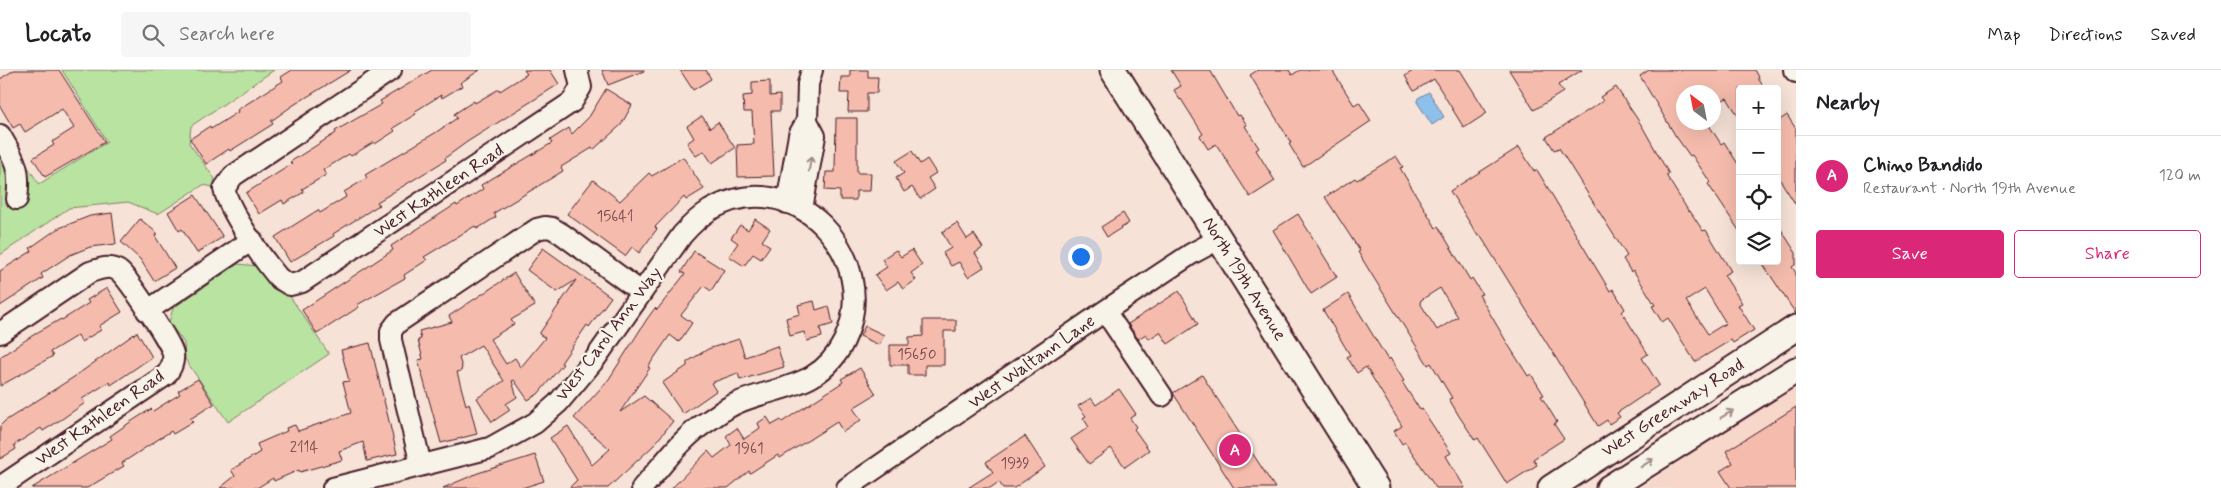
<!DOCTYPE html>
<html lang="en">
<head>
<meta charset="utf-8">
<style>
  body { margin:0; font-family:Mynerve,sans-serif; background:#f6f6f6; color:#202124 }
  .controls { position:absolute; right:15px; top:15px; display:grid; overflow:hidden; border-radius:5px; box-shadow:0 5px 20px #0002 }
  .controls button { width:45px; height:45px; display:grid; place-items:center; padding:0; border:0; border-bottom:1px solid #e0e0e0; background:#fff; color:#202124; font:25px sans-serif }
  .compass { position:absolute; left:1676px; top:15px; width:45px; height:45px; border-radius:50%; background:#fff; box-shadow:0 5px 20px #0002; rotate:328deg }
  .you { position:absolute; left:1080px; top:186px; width:18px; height:18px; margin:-12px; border:4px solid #fff; border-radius:50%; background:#1a73e8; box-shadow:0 0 0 8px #1a73e833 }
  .badge { display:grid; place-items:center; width:32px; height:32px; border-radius:50%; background:#db2777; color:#fff; font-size:16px; font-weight:700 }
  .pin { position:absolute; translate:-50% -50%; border:2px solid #fff; box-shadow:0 1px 5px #0006 }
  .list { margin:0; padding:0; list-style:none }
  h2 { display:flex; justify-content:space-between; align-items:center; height:65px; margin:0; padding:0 20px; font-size:21px }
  h2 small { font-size:16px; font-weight:400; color:#757577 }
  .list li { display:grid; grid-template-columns:32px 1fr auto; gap:15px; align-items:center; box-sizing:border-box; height:80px; padding:0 20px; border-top:1px solid #e0e0e0 }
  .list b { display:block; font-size:19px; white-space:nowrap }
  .list p { margin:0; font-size:16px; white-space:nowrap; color:#757577 }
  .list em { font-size:16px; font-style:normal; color:#757577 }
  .actions { display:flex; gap:10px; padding:15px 20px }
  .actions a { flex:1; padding:11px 0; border:1px solid #db2777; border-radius:5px; text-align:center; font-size:18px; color:#db2777 }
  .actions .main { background:#db2777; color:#fff }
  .icon { flex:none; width:28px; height:28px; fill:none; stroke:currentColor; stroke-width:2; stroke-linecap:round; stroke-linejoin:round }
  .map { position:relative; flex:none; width:1796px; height:418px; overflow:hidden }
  header { display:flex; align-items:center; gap:30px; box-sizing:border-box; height:70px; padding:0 25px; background:#fff; border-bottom:1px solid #e0e0e0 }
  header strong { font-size:24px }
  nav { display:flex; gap:28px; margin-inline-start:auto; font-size:18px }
  .search { width:350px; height:45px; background:#f6f6f6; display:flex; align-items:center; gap:12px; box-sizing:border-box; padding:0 18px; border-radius:5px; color:#757577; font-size:19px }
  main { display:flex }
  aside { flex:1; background:#fff }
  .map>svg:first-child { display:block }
</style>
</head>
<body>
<header>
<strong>Locato</strong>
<div class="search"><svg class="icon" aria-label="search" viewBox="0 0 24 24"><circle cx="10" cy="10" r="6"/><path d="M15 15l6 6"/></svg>Search here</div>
<nav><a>Map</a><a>Directions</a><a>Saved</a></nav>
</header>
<main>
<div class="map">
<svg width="1796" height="418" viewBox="0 0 1796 418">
  <rect width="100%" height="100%" fill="#f6e2d6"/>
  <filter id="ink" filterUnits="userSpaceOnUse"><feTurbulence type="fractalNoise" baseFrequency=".02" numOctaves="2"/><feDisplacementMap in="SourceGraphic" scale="10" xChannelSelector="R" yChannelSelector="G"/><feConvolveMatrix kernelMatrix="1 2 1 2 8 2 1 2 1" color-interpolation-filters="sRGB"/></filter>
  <g filter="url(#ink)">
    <path fill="#f6d7ca" d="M1796 312V418H1640L1678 393 1709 366Z"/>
    <path fill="#b8e3a0" stroke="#818166" d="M62 0H274L191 56 189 73 215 109 213 117 203 115 158 144 128 132 69 138 0 185V93L18 82 39 114 107 72Z
      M238 194 257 196 273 219 289 225 329 284 228 352 185 289 184 273 169 252 173 238Z"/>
    <path fill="#8dc0ea" stroke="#72809e" d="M1429 22 1444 47 1432 55 1417 32 1418 28Z"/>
    <path fill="#f5bcad" stroke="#4a1f2b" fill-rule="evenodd" d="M14 0H59L105 72 45 107 33 88 54 75 52 72 74 58 62 39 25 62 20 54 13 58 0 36V9Z
      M292 0H351L292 36 271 51 273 54 230 81 229 79 206 94 190 69 210 56 211 59 238 42 237 40 283 11 281 7Z
      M432 0H480L460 13 462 16 442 28 441 25 414 42 416 44 393 58 395 61 375 74 374 72 351 86 349 84 323 100 326 105 302 119 304 122 284 134 282 130 259 144 246 123 292 94 290 92 336 63 335 61 382 34 380 31Z
      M524 0H550L559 14 467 72 445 88 446 90 377 132 379 135 333 164 334 166 290 192 275 167 318 140 320 143 346 127 344 122 367 108 365 105 435 63 457 48 454 44 474 31 475 33 499 19 500 21 527 4Z
      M602 0H644V1L608 15Z
      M680 0H706L711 9 693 20Z
      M850 0H868V7H878L877 23H867V42H848L849 23H840L841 7H850Z
      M1171 0H1210L1237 46 1240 45 1247 55 1245 56 1259 78 1256 80 1275 111 1250 127 1216 74 1208 79 1200 66 1203 64 1181 29 1180 30 1174 20 1181 16Z
      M1258 0H1289L1292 5 1300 0H1332L1354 35 1359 32 1371 51 1303 97 1289 74 1291 73 1250 5Z
      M1414 0H1460L1487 43 1464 58 1434 9 1414 21 1405 6Z
      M1509 0H1582L1558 15 1563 22 1534 40Z
      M1649 0H1755L1759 7 1758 8 1765 19H1740V49L1727 28 1721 31 1715 22H1684V52H1707L1721 74 1724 72 1740 97V162L1708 114 1710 112 1692 85 1690 86 1675 65 1640 6Z
      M770 11V26L780 25V41H771L774 106 738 107 737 75 754 74 752 42H744L743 26 752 25V12Z
      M1616 17 1642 56 1669 104 1666 105 1689 142 1690 141 1703 161 1706 160 1731 201 1724 205 1742 233 1738 235 1754 260 1733 273 1731 270 1695 292 1668 248 1662 252 1652 236 1655 235 1633 200 1631 202 1623 189 1627 186 1559 78 1554 80 1546 67 1603 31 1600 27ZM1705 219 1726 253 1708 264 1686 231Z
      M606 19 632 35 621 55 593 80 592 78 561 97 563 101 494 143 496 147 477 159 475 156 424 187 427 190 404 205 405 208 357 235 359 237 317 264 302 240 393 180 391 176 456 134 457 136 483 119 481 115 552 73 550 70 569 58 572 64 589 47Z
      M1787 45 1796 59V135L1777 105V52Z
      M702 46 710 58 718 52 735 78 712 93 704 81 696 86 687 73 694 68 687 56Z
      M836 48H857V103H871L870 121H856V130H840V121L825 120 826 102H835Z
      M1519 77 1534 101 1537 100 1610 221 1613 219 1625 239 1622 242 1648 284 1642 288 1659 315 1617 343 1620 347 1609 354 1607 350 1598 356 1480 165 1478 166 1450 121Z
      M912 81 920 94 927 89 936 103 928 108 935 119 920 129 912 117 904 122 896 108 904 103 896 91Z
      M1396 86 1403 97 1400 98 1436 158 1438 156 1470 210 1472 208 1482 224 1479 225 1509 276 1528 306 1531 304 1544 325 1541 326 1557 352 1554 354 1564 369 1533 389 1537 395 1507 414 1478 368 1475 370 1459 346 1449 329 1452 328 1431 293 1428 295 1372 205 1358 182 1360 181 1325 127 1355 108 1357 110ZM1440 218 1458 247 1437 260 1420 233 1421 230Z
      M683 87 704 119 686 130 684 127 655 157 657 159 639 183 632 177 625 186 567 144 593 110 620 131 649 103 652 106Z
      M195 125 223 167 197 183 182 159 179 161 168 142Z
      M112 143 116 174 90 177 70 185 41 204 43 208 0 236V201L32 181 30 178 57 159 90 146Z
      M1123 143 1129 153 1107 167 1101 157Z
      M1298 144 1337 207 1311 224 1273 160Z
      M140 149 157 163 155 166 175 198 154 211 140 189 121 172Z
      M755 149 770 159 762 171 770 176 761 189 753 184 744 196 729 186 738 173 731 168 740 155 748 160Z
      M957 153 967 169 974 164 983 178 975 183 984 197 968 207 959 192 951 196 943 183 951 178 942 162Z
      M1777 153 1796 183V194L1792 197 1796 203V244L1761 191H1777Z
      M543 178 611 227 589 257 587 255 561 293 563 294 538 324 528 330 514 310 512 311 517 327 506 334 510 340 492 352 477 328 504 311 481 275 459 288 462 297 461 301 457 302 466 335 469 333 477 364 441 373 418 290 423 289 418 270 421 269 419 261 452 252 449 246 514 203 535 236 511 250 514 254 490 269 506 294 515 288 521 297 545 268 539 264 576 210 557 222 527 200Z
      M896 180 901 187 912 180 922 195 911 203 916 210 903 219 898 212 886 220 875 205 887 197 882 189Z
      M694 181 724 200 711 221 704 216 681 245 692 253 679 272 670 265 648 297 650 298 620 342 644 326 673 351 653 376 608 418H569L577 410 550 368 568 356 592 395 610 379 574 348 609 309 647 249 655 238 657 240 685 204 681 202Z
      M107 218 122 242 99 256 101 260 81 272 78 265 50 282 53 286 0 316V287L38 262 61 249 62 250 89 233 87 230Z
      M1179 221 1198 254 1168 274 1160 262 1149 269 1146 264 1138 269 1128 254Z
      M1348 224 1388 290 1390 288 1404 311 1402 312 1420 340 1422 339 1451 383 1446 386 1465 418H1436L1405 372 1402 374 1394 361 1402 356 1366 297 1357 303 1347 287 1350 285 1323 240Z
      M814 231 816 240 829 236 833 254 820 258 822 267 807 271 804 262 790 266 786 248 800 244 798 235Z
      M923 250H956V261H944V295H925V305H908V295H890V275H909V267L923 266Z
      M865 256 884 265 879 275 860 266Z
      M137 262 152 287 111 315 109 312 82 329 85 333 62 349 43 361 41 358 14 375 16 379 0 389V356L5 351 74 307Z
      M739 269 745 287 777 276 784 297 740 310 738 303 711 313 716 321 683 344 662 313 687 296V292L708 279Z
      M370 273 397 384 367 391 363 372 339 381 342 390 300 402 299 400 274 411 273 408 257 418H220L235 406 231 400 260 382 257 374 287 361 286 358 295 355 298 361 351 343 343 312 349 311 341 280Z
      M860 298 876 324 853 338 861 350 843 362 837 352 780 388 778 385 750 403 749 401 728 418H672L708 381 714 388 731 375 726 366 737 358 744 369 760 358 758 353 767 347 772 355 781 350 782 352 843 312 841 309Z
      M1202 305 1249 378 1275 418H1234L1220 396 1173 323Z
      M198 309 214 334 190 349 193 352 173 364 171 361 122 393 124 396 87 418H32L112 369 110 366 132 351 151 339 153 341 180 324 178 321Z
      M1119 319 1136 344 1130 348 1136 357 1134 359 1149 380 1125 397 1111 378 1089 394 1071 369 1089 357 1083 348 1086 346 1078 336 1091 328 1096 335Z
      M1796 337V418H1731L1720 401 1733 393 1726 381Z
      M1025 366 1045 397 1014 418H1003L999 412 990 418H968L993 402 986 392Z
      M535 385 544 411 522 418H443L478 403Z"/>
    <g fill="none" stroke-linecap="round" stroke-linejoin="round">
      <defs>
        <path id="minor" d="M391 0 233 106 224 119C230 142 261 187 277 206 280 210 286 212 290 215L302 212 572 32 581 17 577 0
          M1794 0 1796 2
          M0 65C15 90 21 99 17 129
          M787 133 799 65 807 51 808 14 812 0
          M802 139 815 66 807 51
          M147 241 252 170
          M1105 241 1162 326
          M0 263 90 202C100 199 111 194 120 202 129 210 172 274 173 284 174 293 171 298 166 305L0 417
          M421 395 391 270V261L397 253 537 159 545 157 552 158 562 164 641 222
          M333 418 490 378 535 353 558 333 595 289 682 165C690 156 699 147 710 140 793 91 884 187 844 271 820 320 778 315 737 333 727 337 717 345 708 351 682 367 662 396 642 418
          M847 418 1105 241 1191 184 1219 169"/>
        <path id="major" d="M1113 0 1376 418
          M1551 418 1796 258
          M1609 418 1796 300"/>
      </defs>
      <use href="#minor" stroke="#4a1f2b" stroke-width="24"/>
      <use href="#major" stroke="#4a1f2b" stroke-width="29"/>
      <use href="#minor" stroke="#f7f3e8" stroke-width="20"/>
      <use href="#major" stroke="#f7f3e8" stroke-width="25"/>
    </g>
    <defs><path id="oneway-shaft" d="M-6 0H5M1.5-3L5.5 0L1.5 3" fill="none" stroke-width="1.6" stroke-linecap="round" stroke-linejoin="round" transform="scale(1.25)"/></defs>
    <g stroke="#a0898a">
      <use href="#oneway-shaft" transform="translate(810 94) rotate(-81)"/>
      <use href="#oneway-shaft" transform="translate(1727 344) rotate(-31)"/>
      <use href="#oneway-shaft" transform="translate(1647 393) rotate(-33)"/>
    </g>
  </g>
  <g text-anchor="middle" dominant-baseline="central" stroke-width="4.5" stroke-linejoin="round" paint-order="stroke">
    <g font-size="15" fill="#75464c">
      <text x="615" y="147">15641</text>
      <text x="917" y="285">15650</text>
      <text x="304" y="378">2114</text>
      <text x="749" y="379">1961</text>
      <text x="1015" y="394">1939</text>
    </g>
    <g font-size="18" fill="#4a1f2b" stroke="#f7f3e8">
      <text transform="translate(439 121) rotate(-34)">West Kathleen Road</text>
      <text transform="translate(1244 209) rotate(58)">North 19th Avenue</text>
      <text transform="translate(609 264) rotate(-53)">West Carol Ann Way</text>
      <text transform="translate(1032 292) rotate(-35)">West Waltann Lane</text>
      <text transform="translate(1673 338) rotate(-33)">West Greenway Road</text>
      <text transform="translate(100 348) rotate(-35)">West Kathleen Road</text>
    </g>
  </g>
</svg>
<div class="controls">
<button>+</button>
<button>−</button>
<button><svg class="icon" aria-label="locate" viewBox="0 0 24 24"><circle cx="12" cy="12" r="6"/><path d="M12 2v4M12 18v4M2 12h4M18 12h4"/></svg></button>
<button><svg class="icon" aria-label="layers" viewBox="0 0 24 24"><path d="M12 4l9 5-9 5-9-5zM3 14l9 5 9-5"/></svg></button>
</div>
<svg class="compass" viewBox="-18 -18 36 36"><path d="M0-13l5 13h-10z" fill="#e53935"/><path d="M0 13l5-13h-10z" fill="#757577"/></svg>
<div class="you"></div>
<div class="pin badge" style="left:1235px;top:380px">A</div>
</div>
<aside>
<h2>Nearby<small></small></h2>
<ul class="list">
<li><span class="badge">A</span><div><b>Chino Bandido</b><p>Restaurant · North 19th Avenue</p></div><em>120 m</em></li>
</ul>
<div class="actions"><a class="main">Save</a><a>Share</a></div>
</aside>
</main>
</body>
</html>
